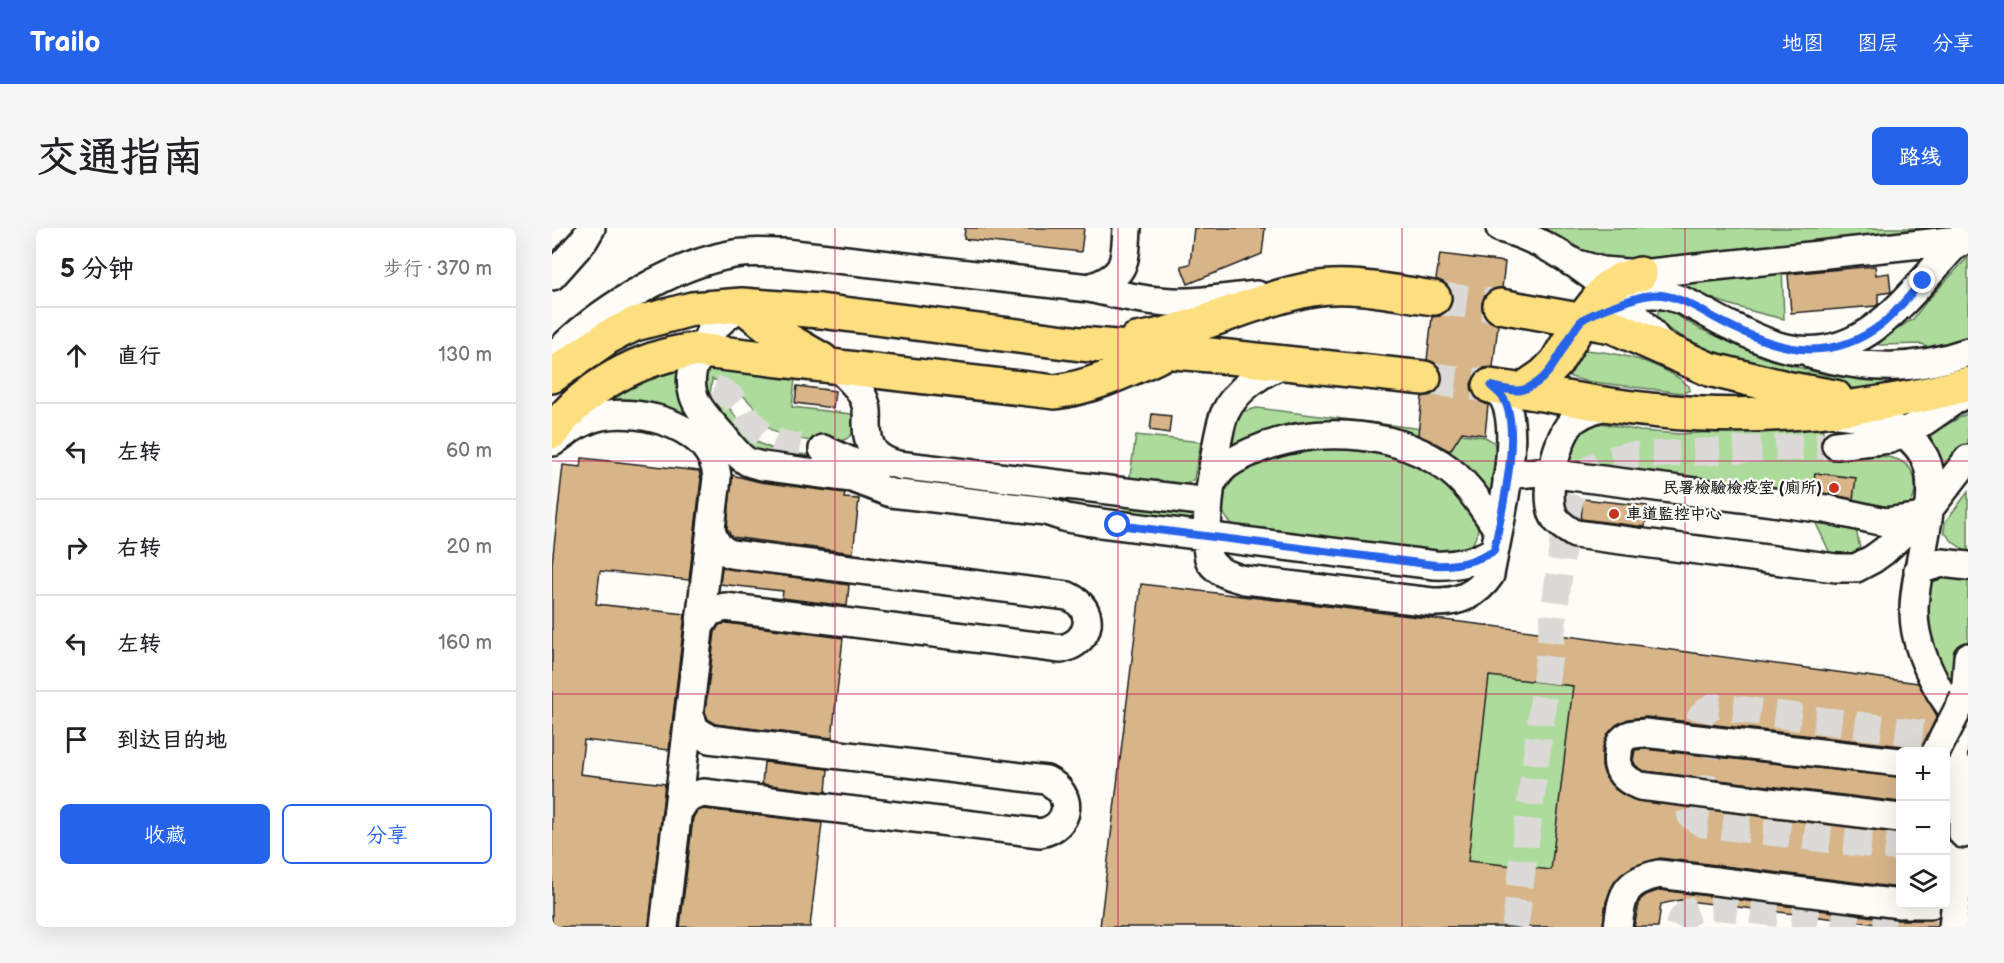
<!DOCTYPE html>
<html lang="zh">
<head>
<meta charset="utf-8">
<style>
  body { margin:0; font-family:"Balsamiq Sans","LXGW WenKai TC",sans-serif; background:#f6f6f6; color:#202124 }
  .controls { position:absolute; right:18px; bottom:18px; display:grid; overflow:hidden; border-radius:9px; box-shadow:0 6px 24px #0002 }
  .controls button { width:54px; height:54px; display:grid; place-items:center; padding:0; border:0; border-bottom:2px solid #e0e0e0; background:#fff; color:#202124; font:30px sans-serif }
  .stop { position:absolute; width:18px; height:18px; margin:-14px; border:4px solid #2563eb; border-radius:50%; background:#fff }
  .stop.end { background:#2563eb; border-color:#fff; box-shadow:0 2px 6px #0008 }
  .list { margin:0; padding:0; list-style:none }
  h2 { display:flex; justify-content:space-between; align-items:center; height:78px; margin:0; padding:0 24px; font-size:26px }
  h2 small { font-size:20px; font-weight:400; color:#757577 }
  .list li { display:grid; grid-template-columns:39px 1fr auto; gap:18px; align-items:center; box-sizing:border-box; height:96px; padding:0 24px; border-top:2px solid #e0e0e0 }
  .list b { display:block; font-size:22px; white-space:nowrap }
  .list em { font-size:20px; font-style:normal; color:#757577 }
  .actions { display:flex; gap:12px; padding:18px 24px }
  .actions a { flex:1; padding:14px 0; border:2px solid #2563eb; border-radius:9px; text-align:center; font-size:21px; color:#2563eb }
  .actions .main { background:#2563eb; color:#fff }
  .icon { flex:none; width:33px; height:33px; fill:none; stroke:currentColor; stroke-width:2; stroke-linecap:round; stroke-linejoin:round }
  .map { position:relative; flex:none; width:1416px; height:699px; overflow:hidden; border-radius:9px }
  header { display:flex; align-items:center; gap:36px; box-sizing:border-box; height:84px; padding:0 30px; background:#2563eb; color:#fff }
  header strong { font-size:28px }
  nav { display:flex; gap:33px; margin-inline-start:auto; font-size:21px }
  .intro { display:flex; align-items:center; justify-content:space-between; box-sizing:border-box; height:144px; padding:0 36px }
  h1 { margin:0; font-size:42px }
  .button { padding:15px 27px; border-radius:9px; background:#2563eb; color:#fff; font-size:21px; font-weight:700 }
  main { display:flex; gap:36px; padding:0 36px }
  aside { flex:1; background:#fff; border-radius:9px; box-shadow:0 6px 24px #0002 }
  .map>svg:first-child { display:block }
</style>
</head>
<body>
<header>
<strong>Trailo</strong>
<nav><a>地图</a><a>图层</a><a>分享</a></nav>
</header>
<div class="intro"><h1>交通指南</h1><a class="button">路线</a></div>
<main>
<aside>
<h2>5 分钟<small>步行 · 370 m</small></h2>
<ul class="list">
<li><svg class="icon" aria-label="ahead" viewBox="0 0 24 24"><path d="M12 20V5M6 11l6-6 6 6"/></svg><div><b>直行</b></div><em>130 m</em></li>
<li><svg class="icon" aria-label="left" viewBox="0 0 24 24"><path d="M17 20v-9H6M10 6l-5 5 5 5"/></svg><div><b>左转</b></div><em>60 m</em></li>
<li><svg class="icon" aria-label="right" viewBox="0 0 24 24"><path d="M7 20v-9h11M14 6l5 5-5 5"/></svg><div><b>右转</b></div><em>20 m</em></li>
<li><svg class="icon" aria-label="left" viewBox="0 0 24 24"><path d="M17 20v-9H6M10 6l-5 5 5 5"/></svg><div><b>左转</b></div><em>160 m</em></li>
<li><svg class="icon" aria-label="arrive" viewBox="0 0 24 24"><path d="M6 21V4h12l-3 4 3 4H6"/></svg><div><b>到达目的地</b></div></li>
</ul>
<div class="actions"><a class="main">收藏</a><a>分享</a></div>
</aside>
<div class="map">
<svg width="1416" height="699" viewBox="0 0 1416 699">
  <rect width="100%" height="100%" fill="#fdfcf7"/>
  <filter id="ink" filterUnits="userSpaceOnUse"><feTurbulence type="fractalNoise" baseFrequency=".0167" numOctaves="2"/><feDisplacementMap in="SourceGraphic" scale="12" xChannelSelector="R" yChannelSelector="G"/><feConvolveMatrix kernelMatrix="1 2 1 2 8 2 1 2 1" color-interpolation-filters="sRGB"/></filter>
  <g filter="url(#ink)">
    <path fill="#acdb9b" stroke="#647c5c" stroke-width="1.5" d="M984 0H1399L1050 37Z
      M1416 29V116L1377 122 1371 116 1327 117 1326 113 1361 91 1375 73Z
      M1230 39 1232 91C1191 82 1152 70 1115 51Z
      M1114 81 1148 101 1183 116 1221 132 1274 147 1335 149 1416 133V143C1382 151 1347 159 1311 160 1255 161 1184 137 1135 111 1124 105 1113 101 1104 91L1107 82Z
      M1033 122C1069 125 1109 134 1137 158L1138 162 1131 165 1033 153 1015 148 1016 141Z
      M123 133 189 240 171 237 166 223 40 174Z
      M153 134 240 145 243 151 240 179 307 187C306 196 303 206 294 211 279 218 232 211 218 201 212 196 208 188 204 182 192 166 180 157 160 151L158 167C186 178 185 202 207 215 228 227 254 224 276 232H213L188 218 146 153Z
      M705 180 933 209 942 214 944 223 939 278 849 211 682 224 671 216 689 184Z
      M1416 185V219L1395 249C1387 236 1386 221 1375 209L1376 207Z
      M1049 195 1088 203 1128 206 1270 198 1276 232C1304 230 1366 215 1363 261 1362 277 1354 281 1341 287L1011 241C1018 216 1021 201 1049 195Z
      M584 207 649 214 642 251 627 261 577 254Z
      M815 219 865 235 895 256 924 291 926 299 925 306 920 318 916 322 905 328 688 301C677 295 668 286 671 272 676 246 709 230 733 223 739 220 748 221 755 221 775 220 795 220 815 219Z
      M1416 264V325L1401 314 1392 304 1393 294Z
      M573 272 644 285 643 292 638 296 572 291Z
      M1261 289 1303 297 1309 325 1285 332 1278 325Z
      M1387 347 1408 349 1416 352V451L1391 449 1371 391 1377 352Z
      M907 437 1041 453 1012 699H876Z"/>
    <path fill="#d7b589" stroke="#1c1c1c" stroke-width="1.5" fill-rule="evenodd" d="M413 0H532L529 24 412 11Z
      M642 0H713L710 26 636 56 629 38 638 36Z
      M888 26 953 34 950 60 941 61 934 66 930 75 931 85 936 92 946 97 941 139 932 140 924 146 919 156 920 164 926 172 936 177 933 207 910 204 898 223 866 207 870 169 880 167 887 161 891 153 889 142 883 135 875 132 880 89 888 88 896 82 901 72 900 64 894 56 884 51Z
      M1323 38 1324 47 1337 45 1339 64 1326 66V76L1324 78 1239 85 1236 46Z
      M245 158 283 163 281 180 243 175Z
      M600 186 619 188 617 205 598 202Z
      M30 230 147 243 149 251 137 352 48 343 44 376 133 386 117 522 32 512 28 546 113 556 97 699H0V336L11 237 29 239Z
      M1263 245 1304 250 1301 271 1261 263Z
      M180 247 208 254 293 265 292 270 307 271 301 325 180 309 175 300Z
      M1031 271 1095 278 1093 299 1029 291Z
      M170 339 297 357 295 378 230 370 231 363 168 356Z
      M589 356 933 397 1366 455 1385 488 1368 524H1359L1350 518 1094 489 1076 491 1064 497 1055 507 1050 522V539L1054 550 1064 562 1082 572 1348 605V660L1108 630 1080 639 1063 653 1054 674 1051 699H548ZM937 448 1021 458 999 642 916 633Z
      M174 395 291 410 280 510 163 496 156 491 153 484 163 404 167 397Z
      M1092 521 1348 549V574L1092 543 1084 538 1081 532 1083 522Z
      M212 534 276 541 274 564 210 556Z
      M152 581 270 595 258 699H128L141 590 145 583Z
      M1108 662 1346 692H1379L1386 690V699H1349L1128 672 1109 676 1106 699H1082L1088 672 1094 667Z"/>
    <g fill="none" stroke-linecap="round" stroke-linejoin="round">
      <path stroke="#dbdad6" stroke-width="27" stroke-dasharray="27 14" stroke-linecap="butt" d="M162 160C193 170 192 196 216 210 231 219 253 219 271 221
        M1170 518 1157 516 1148 509C1145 493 1146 486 1162 478L1381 507 1403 503
        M1163 561 1156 560 1142 563 1136 576 1139 588 1151 596 1348 620
        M963 699 1014 290C1022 249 1033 236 1074 228L1284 217
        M1126 699C1132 678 1153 679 1171 679L1343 699
        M1386 699 1416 686"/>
      <path stroke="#dbdad6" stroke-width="33" stroke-dasharray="33 16" stroke-linecap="butt" d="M882 70 948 78
        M872 150 938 158"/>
      <defs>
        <path id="minor" d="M948 0C1011 17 1073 69 1112 120
          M1019 34 1050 43 1088 46 1416 11
          M0 48 32 12 39 0
          M537 60C560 65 582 71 606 73 639 77 672 70 705 67
          M1030 92C1052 83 1078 65 1103 66 1130 67 1155 87 1179 98 1196 106 1215 116 1234 120 1311 137 1356 68 1401 19L1414 11
          M162 124C149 127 142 132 140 146 136 173 153 187 170 207 178 216 185 228 196 234 201 236 206 237 210 238L300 250 339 265 494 283 515 290 533 293 883 337C905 338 923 334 942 323
          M1261 127C1318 142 1360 143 1416 124
          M0 130C43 84 119 37 182 26 199 23 217 25 233 25L537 60C574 48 573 36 575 0
          M736 135C712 142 684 161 673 185 664 203 648 319 658 333 666 345 680 349 693 352L880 374C905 375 924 368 938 347 945 306 971 207 952 171 949 166 943 162 938 158
          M143 136C156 103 162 97 190 77
          M285 139C296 150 310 161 314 177 316 183 315 189 315 196 315 220 323 231 346 237L657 274
          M1058 177C1046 180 1034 183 1023 191 1005 205 991 267 1002 288 1006 296 1015 301 1023 306L1284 340H1304L1321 331 1332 323 1378 280 1416 231
          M1287 186C1320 190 1356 197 1373 230 1391 266 1361 342 1362 384 1362 412 1374 438 1387 462 1391 469 1398 477 1401 485 1407 509 1398 548 1394 572
          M1 214C16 203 30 192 49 188 91 180 162 199 165 250L112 699
          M1284 217 1338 211 1373 193 1416 163
          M271 221 300 234 321 250
          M955 251 964 246 988 244 1274 281 1333 294 1366 290
          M660 254C664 249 667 244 671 240 679 233 690 228 699 224 757 198 836 201 889 236 914 252 930 278 946 302
          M1366 342 1390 335 1416 338
          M148 398 157 384 173 379 509 421C540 414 545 381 516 368L179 326C167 321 162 314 159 301
          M1411 494 1416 429
          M1411 542V606
          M126 584 135 570 151 565 488 605C519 599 523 566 494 552L157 511 143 501 137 485
          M1354 676H1379
          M1066 699C1070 666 1072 654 1107 646L1348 676"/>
        <path id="major" d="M190 77 232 110 270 132
          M948 78 1060 98 1157 141 1238 161 1283 169
          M584 112C645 103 700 72 760 61 799 54 843 65 882 70
          M0 148 56 109 83 96 140 81 190 77 268 83 529 116 658 127 872 150
          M938 158C996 166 1052 178 1109 183 1207 193 1321 182 1416 156
          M969 163 992 147 1004 135 1030 92 1055 60 1070 51 1088 46
          M0 204C32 159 88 129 142 122L503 164C542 159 577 141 613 125"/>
      </defs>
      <use href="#minor" stroke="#1c1c1c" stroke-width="32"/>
      <use href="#major" stroke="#1c1c1c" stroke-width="38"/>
      <use href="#minor" stroke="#fdfcf7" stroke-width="27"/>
      <use href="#major" stroke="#fddf80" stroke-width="33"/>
      <defs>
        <path id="minor-bridge" d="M1384 524 1412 470
          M1348 534 1092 505C1086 506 1079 505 1074 509 1068 513 1066 520 1066 526 1063 543 1073 552 1088 558L1348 590
          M1401 699 1408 635"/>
      </defs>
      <use href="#minor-bridge" stroke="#1c1c1c" stroke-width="32" stroke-linecap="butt"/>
      <use href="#minor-bridge" stroke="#fdfcf7" stroke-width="27"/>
    </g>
  </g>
  <g fill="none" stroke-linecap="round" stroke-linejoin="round" filter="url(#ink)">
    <path stroke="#2563eb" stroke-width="8" d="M566 297 883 337C905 338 923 334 942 323 949 286 970 204 952 171 949 166 943 162 939 158 947 160 962 164 970 162 1002 153 1010 116 1028 94 1035 86 1088 67 1100 67 1122 65 1145 80 1163 90 1220 121 1274 139 1330 96 1345 84 1357 67 1371 53"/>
  </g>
  <path fill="none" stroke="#c2185b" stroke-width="1.5" stroke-opacity="0.55" d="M283 0V699M566 0V699M850 0V699M1133 0V699M0 233H1416M0 466H1416"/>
  <g fill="#c8321e" stroke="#fdfcf7" stroke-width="2">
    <circle cx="1282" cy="260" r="6"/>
    <circle cx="1062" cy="286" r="6"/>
  </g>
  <g text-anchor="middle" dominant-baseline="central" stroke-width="4.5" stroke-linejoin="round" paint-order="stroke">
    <g font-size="16" font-weight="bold" fill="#1c1c1c" stroke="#fdfcf7" text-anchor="end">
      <text x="1270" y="260">民署檢驗檢疫室 (廁所)</text>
      <text x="1074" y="286" text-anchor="start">車道監控中心</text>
    </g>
  </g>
</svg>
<div class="controls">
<button>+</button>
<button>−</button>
<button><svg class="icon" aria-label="layers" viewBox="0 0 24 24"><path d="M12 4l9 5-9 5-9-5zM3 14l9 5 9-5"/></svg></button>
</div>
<div class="stop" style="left:566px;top:297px"></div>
<div class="stop end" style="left:1371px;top:53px"></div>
</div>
</main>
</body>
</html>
